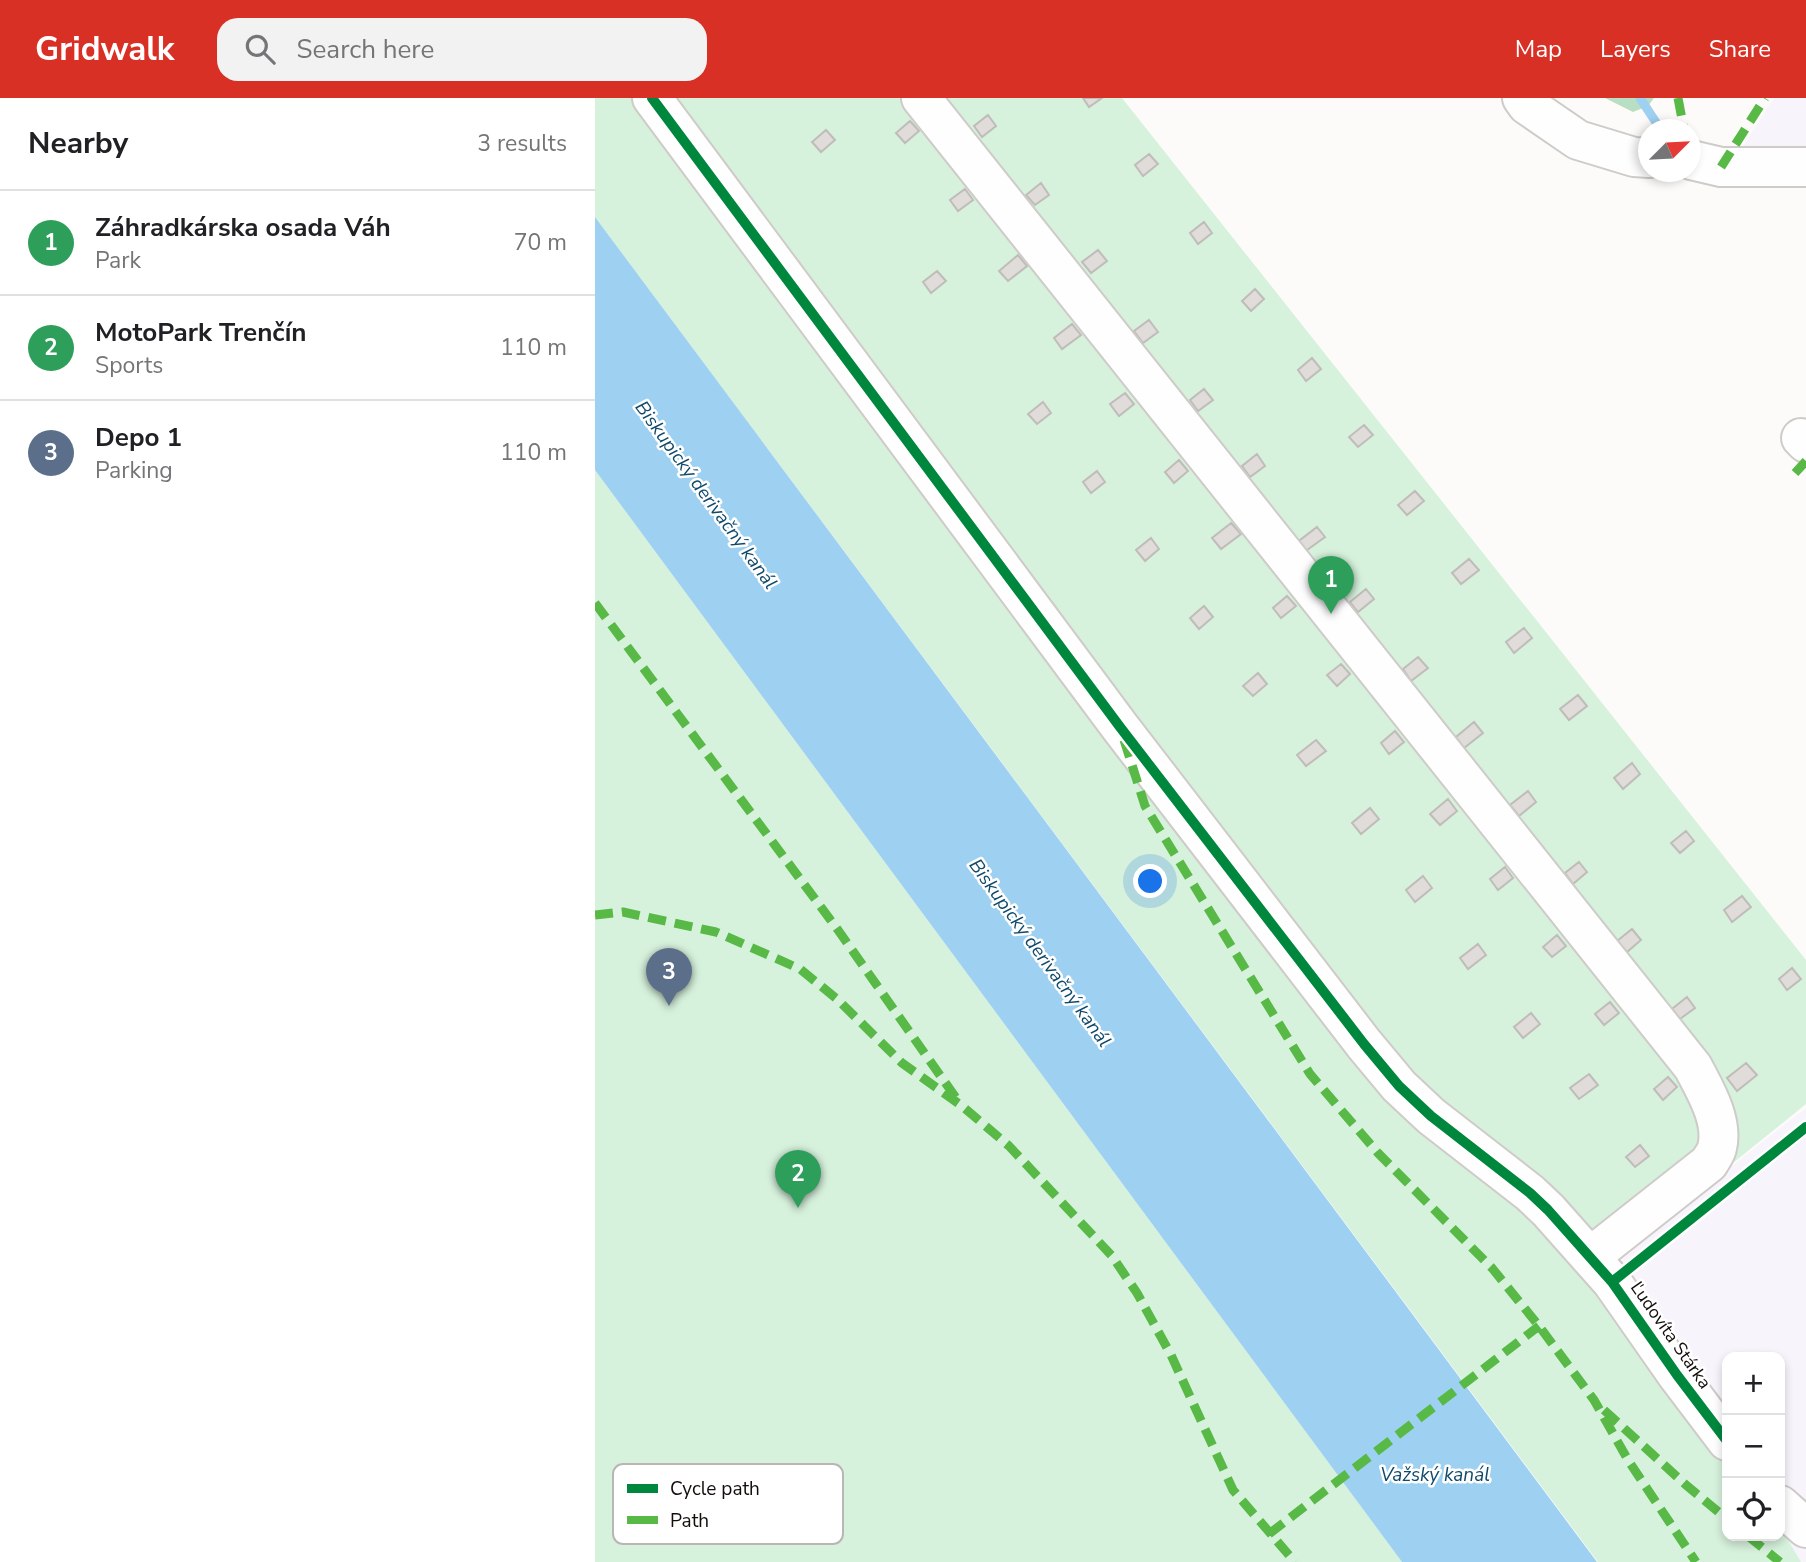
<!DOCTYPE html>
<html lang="en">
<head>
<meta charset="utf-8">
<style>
  body { margin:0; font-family:"Nunito Sans",sans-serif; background:#f2f2f2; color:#202124 }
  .controls { position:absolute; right:21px; bottom:21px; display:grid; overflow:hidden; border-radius:14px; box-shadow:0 4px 10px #0003 }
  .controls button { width:63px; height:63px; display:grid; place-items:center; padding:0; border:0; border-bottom:2px solid #e0e0e0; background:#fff; color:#202124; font:35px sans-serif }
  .compass { position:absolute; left:1043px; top:21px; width:63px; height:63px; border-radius:50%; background:#fff; box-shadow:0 4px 10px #0003; rotate:66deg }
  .you { position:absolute; left:556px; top:784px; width:24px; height:24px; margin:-18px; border:5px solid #fff; border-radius:50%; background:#1a73e8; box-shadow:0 0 0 10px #1a73e833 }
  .badge { display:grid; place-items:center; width:46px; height:46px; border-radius:50%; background:#d93025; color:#fff; font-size:23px; font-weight:700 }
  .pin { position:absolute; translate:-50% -58px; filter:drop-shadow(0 2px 4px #0008) }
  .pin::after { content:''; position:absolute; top:37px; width:24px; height:21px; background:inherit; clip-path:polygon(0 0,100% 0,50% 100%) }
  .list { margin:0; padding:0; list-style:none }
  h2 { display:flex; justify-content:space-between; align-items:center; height:91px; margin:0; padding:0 28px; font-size:30px }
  h2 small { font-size:23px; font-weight:400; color:#757577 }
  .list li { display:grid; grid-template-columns:46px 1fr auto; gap:21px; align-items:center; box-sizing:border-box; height:105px; padding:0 28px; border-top:2px solid #e0e0e0 }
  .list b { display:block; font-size:26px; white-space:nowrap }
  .list p { margin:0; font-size:23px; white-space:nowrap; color:#757577 }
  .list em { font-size:23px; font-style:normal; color:#757577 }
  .icon { flex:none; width:38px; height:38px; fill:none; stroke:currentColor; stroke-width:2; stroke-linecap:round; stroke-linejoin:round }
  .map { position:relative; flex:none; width:1211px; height:1464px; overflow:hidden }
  header { display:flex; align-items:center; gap:42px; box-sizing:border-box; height:98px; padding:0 35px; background:#d93025; color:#fff }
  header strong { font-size:33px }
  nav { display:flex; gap:38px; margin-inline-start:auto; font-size:24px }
  .search { width:490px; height:63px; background:#f2f2f2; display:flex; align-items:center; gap:18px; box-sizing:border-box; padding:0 24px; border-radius:21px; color:#757577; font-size:26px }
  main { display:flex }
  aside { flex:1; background:#fff }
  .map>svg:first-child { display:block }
</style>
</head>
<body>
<header>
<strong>Gridwalk</strong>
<div class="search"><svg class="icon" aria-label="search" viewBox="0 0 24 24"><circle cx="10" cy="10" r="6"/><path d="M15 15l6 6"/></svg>Search here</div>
<nav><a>Map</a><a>Layers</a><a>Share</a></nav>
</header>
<main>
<aside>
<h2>Nearby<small>3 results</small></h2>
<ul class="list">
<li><span class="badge" style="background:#2e9e5b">1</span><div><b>Záhradkárska osada Váh</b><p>Park</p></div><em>70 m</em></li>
<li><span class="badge" style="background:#2e9e5b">2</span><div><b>MotoPark Trenčín</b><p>Sports</p></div><em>110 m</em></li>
<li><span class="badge" style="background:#5c6f8a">3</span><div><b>Depo 1</b><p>Parking</p></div><em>110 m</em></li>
</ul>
</aside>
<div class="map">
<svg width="1211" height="1464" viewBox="0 0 1211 1464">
  <rect width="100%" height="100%" fill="#fdfbf9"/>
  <path fill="#f7f4fb" d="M1179 0H1211V50L1146 51Z
    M1211 1010V1464H1206L1185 1429V1259H1132V1344L1017 1162Z"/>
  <path fill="#d6f1dc" d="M0 0H527L1211 862V1006L1018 1162 1132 1344V1438H1185V1429L1206 1464H1003L0 119Z
    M0 372 807 1464H0Z"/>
  <path fill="#b8dec3" d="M1010 0H1059L1053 8 1038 14Z"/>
  <path fill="#9ed0f2" d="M0 119 1002 1464H807L0 372Z"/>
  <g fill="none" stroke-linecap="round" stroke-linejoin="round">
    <path stroke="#9ed0f2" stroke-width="9" d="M1045 0 1066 32"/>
  </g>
  <path fill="#e0dcd9" stroke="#c0bcba" stroke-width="2" d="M488 0H507L494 9Z
    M393 17 401 28 387 39 379 28Z
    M315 23 324 33 310 45 301 35Z
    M231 32 240 42 226 54 217 44Z
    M554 56 563 66 548 78 540 67Z
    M446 85 454 97 440 107 431 97Z
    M370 91 378 102 363 113 355 102Z
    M609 124 617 135 603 146 595 135Z
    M503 152 512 163 496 175 487 164Z
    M423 157 432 168 413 183 404 173Z
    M342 173 351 183 336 195 328 184Z
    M660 191 669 201 656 213 647 203Z
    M554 222 563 234 548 245 539 233Z
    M477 226 486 237 467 251 459 240Z
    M717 260 726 271 711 283 703 272Z
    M609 291 618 302 603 313 595 302Z
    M530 295 539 306 524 318 515 306Z
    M448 304 456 315 442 326 433 316Z
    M769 327 778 337 763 349 754 339Z
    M662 356 670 368 655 379 647 368Z
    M584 362 593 373 579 385 570 374Z
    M502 373 510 384 496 395 488 384Z
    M820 393 829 403 812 417 803 407Z
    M636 425 646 436 626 451 617 440Z
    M722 429 730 439 708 455 700 446Z
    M556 440 564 451 550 463 541 452Z
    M874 461 884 472 866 486 857 475Z
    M771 491 779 501 763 514 755 504Z
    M692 498 701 508 686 520 678 510Z
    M609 508 618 519 604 531 595 520Z
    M929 530 937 540 919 555 911 544Z
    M823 559 833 570 816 583 808 571Z
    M746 566 755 576 742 588 732 577Z
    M663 575 672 586 658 598 648 588Z
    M983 597 992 608 974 622 965 611Z
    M879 624 888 635 869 650 861 639Z
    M800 633 809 644 794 656 786 645Z
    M721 642 731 653 711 668 702 657Z
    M1037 665 1045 676 1028 691 1019 680Z
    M933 693 941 704 924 718 915 707Z
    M853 701 862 713 845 727 835 716Z
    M775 710 784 721 766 736 757 725Z
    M1091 733 1099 743 1085 755 1076 745Z
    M984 764 992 774 978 786 970 775Z
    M910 769 918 780 903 792 895 781Z
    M828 778 837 790 820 804 811 792Z
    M1147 798 1156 809 1137 824 1129 812Z
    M1037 831 1046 842 1032 854 1022 843Z
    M962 837 971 848 957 859 948 849Z
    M883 846 891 857 873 871 865 860Z
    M1197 870 1206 881 1192 892 1184 881Z
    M1092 899 1100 910 1085 921 1077 911Z
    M1015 904 1024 915 1009 927 1000 916Z
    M936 915 945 926 928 940 919 929Z
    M1151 965 1162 977 1142 993 1132 980Z
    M994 976 1003 987 984 1001 975 990Z
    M1073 979 1082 989 1068 1002 1059 991Z
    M1045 1047 1054 1058 1040 1069 1031 1059Z"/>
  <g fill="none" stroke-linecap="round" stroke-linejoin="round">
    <defs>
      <path id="minor" d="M57 0 525 629 769 946 804 988 836 1018 935 1095 953 1112 1017 1184 1082 1277 1132 1343
        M326 0 1098 969C1110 992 1129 1023 1122 1050 1121 1055 1116 1061 1114 1065L995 1159
        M927 0 932 7 983 42 1039 59 1054 60
        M1096 62 1126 69H1211
        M1206 340 1211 345
        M1185 1407 1211 1430"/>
    </defs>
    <use href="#minor" stroke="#cecbc8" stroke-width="42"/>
    <use href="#minor" stroke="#fffefe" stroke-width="38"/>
    <path stroke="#58b947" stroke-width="9" stroke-dasharray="18 9" stroke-linecap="butt" d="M1083 0 1089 32
      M1126 69 1170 0
      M1200 375 1211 363
      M0 505 243 832 361 1000
      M529 642 550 708 715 976 783 1055 897 1170 944 1228 999 1302 1033 1362 1101 1464
      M0 817 28 814 121 834 205 871 242 901 307 965 367 1008 414 1048 517 1158 542 1195 576 1257 638 1392 700 1464
      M1009 1312 1091 1387 1132 1421
      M674 1436 944 1228
      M1153 1438 1185 1464"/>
    <defs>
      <path id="cycleway" d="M57 0 525 629 769 946 804 988 836 1018 935 1095 953 1112 1017 1184 1082 1277 1132 1343
        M1017 1184 1211 1029"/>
    </defs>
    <use href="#cycleway" stroke="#fff" stroke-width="15"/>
    <use href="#cycleway" stroke="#00873e" stroke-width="10"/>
  </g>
  <g text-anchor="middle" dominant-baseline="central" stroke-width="5" stroke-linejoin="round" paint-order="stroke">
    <g font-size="18" fill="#130e0b" stroke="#fff">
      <text transform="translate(1076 1237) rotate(55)">Ľudovíta Stárka</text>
    </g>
    <g font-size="19" font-style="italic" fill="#104a6b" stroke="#fff">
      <text transform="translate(111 397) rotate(54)">Biskupický derivačný kanál</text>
      <text transform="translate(445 855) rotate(54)">Biskupický derivačný kanál</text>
      <text x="840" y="1377">Važský kanál</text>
    </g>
  </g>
  <rect x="18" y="1366" width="230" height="80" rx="10" fill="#fff" stroke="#b8b7b6" stroke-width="2"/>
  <rect x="32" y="1386" width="31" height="9" fill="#00873e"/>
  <rect x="32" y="1418" width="31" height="8" fill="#58b947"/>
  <g font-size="19" fill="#130e0b">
    <text x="75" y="1397">Cycle path</text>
    <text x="75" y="1429">Path</text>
  </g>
</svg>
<div class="controls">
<button>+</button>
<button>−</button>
<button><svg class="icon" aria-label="locate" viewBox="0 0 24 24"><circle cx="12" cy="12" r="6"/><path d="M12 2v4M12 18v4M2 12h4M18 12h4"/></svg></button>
</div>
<svg class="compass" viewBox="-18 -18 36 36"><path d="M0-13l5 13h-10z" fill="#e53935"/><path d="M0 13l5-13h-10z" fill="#757577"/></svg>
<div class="you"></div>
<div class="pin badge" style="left:736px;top:516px;background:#2e9e5b">1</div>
<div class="pin badge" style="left:203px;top:1110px;background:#2e9e5b">2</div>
<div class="pin badge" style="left:74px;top:908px;background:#5c6f8a">3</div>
</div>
</main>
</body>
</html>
